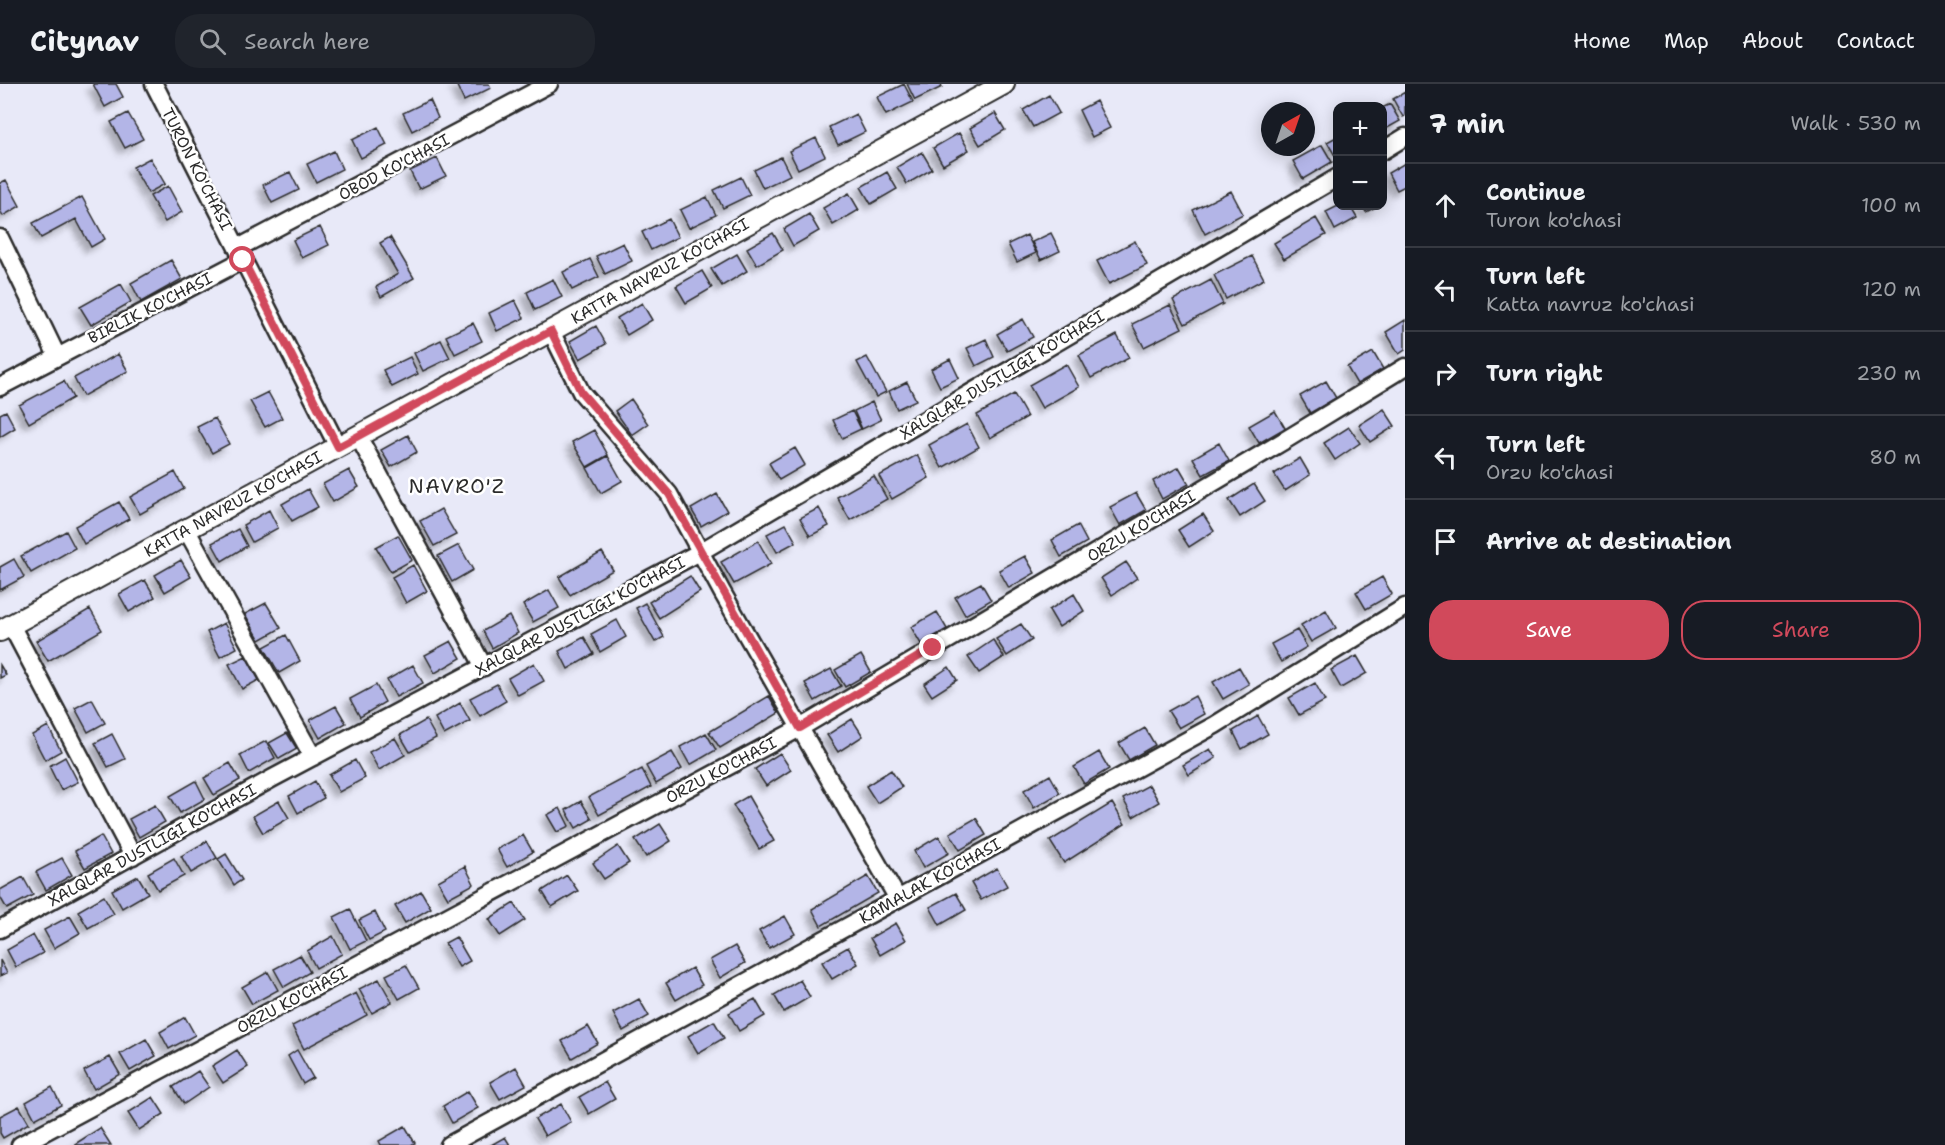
<!DOCTYPE html>
<html lang="en">
<head>
<meta charset="utf-8">
<style>
  body { margin:0; font-family:"Shantell Sans",sans-serif; background:#20242c; color:#f1f3f6 }
  .controls { position:absolute; right:18px; top:18px; display:grid; overflow:hidden; border-radius:12px; box-shadow:0 3px 15px #0003 }
  .controls button { width:54px; height:54px; display:grid; place-items:center; padding:0; border:0; border-bottom:2px solid #363941; background:#171b24; color:#f1f3f6; font:30px sans-serif }
  .compass { position:absolute; left:1261px; top:18px; width:54px; height:54px; border-radius:50%; background:#171b24; box-shadow:0 3px 15px #0003; rotate:40deg }
  .stop { position:absolute; width:18px; height:18px; margin:-14px; border:4px solid #d1495b; border-radius:50%; background:#fff }
  .stop.end { background:#d1495b; border-color:#fff; box-shadow:0 2px 6px #0008 }
  .list { margin:0; padding:0; list-style:none }
  h2 { display:flex; justify-content:space-between; align-items:center; height:78px; margin:0; padding:0 24px; font-size:26px }
  h2 small { font-size:20px; font-weight:400; color:#9ea1a6 }
  .list li { display:grid; grid-template-columns:39px 1fr auto; gap:18px; align-items:center; box-sizing:border-box; height:84px; padding:0 24px; border-top:2px solid #363941 }
  .list b { display:block; font-size:22px; white-space:nowrap }
  .list p { margin:0; font-size:20px; white-space:nowrap; color:#9ea1a6 }
  .list em { font-size:20px; font-style:normal; color:#9ea1a6 }
  .actions { display:flex; gap:12px; padding:18px 24px }
  .actions a { flex:1; padding:14px 0; border:2px solid #d1495b; border-radius:24px; text-align:center; font-size:21px; color:#d1495b }
  .actions .main { background:#d1495b; color:#fff }
  .icon { flex:none; width:33px; height:33px; fill:none; stroke:currentColor; stroke-width:2; stroke-linecap:round; stroke-linejoin:round }
  .map { position:relative; flex:none; width:1405px; height:1061px; overflow:hidden }
  header { display:flex; align-items:center; gap:36px; box-sizing:border-box; height:84px; padding:0 30px; background:#171b24; border-bottom:2px solid #363941 }
  header strong { font-size:28px }
  nav { display:flex; gap:33px; margin-inline-start:auto; font-size:21px }
  .search { width:420px; height:54px; background:#20242c; display:flex; align-items:center; gap:15px; box-sizing:border-box; padding:0 21px; border-radius:24px; color:#9ea1a6; font-size:22px }
  main { display:flex }
  aside { flex:1; background:#171b24 }
  .map>svg:first-child { display:block }
</style>
</head>
<body>
<header>
<strong>Citynav</strong>
<div class="search"><svg class="icon" aria-label="search" viewBox="0 0 24 24"><circle cx="10" cy="10" r="6"/><path d="M15 15l6 6"/></svg>Search here</div>
<nav><a>Home</a><a>Map</a><a>About</a><a>Contact</a></nav>
</header>
<main>
<div class="map">
<svg width="1405" height="1061" viewBox="0 0 1405 1061">
  <defs>
    <filter id="shadow"><feDropShadow dx="-5.5" dy="5.5" stdDeviation="3" flood-color="#0004"/></filter>
  </defs>
  <rect width="100%" height="100%" fill="#e8e9f8"/>
  <filter id="ink" filterUnits="userSpaceOnUse"><feTurbulence type="fractalNoise" baseFrequency=".0167" numOctaves="2"/><feDisplacementMap in="SourceGraphic" scale="12" xChannelSelector="R" yChannelSelector="G"/><feConvolveMatrix kernelMatrix="1 2 1 2 8 2 1 2 1" color-interpolation-filters="sRGB"/></filter>
  <g filter="url(#ink)">
    <path fill="#b3b5e7" stroke="#2b2b2b" stroke-width="1.5" filter="url(#shadow)" d="M93 0H116L123 13 105 23Z
      M456 0H489L491 4 464 17Z
      M904 0 913 18 886 31 877 13Z
      M907 0H941L942 3 915 16Z
      M1405 8V32L1403 33 1393 15Z
      M1049 11 1059 29 1033 43 1023 26Z
      M430 16 438 34 412 47 403 29Z
      M1096 17 1110 44 1092 53 1079 26Z
      M1390 20 1400 37 1382 47V24Z
      M128 29 143 55 125 64 111 38Z
      M995 29 1005 46 980 61 970 44Z
      M856 30 865 48 838 61 829 43Z
      M378 43 387 61 361 74 352 56Z
      M959 49 969 66 943 81 933 64Z
      M1338 52V75H1337L1327 58Z
      M816 54 825 72 798 85 789 67Z
      M1322 61 1332 78 1303 95 1293 77Z
      M334 67 342 85 316 98 307 80Z
      M922 68 932 85 907 100 897 83Z
      M781 73 790 91 763 104 754 86Z
      M150 74 165 100 148 109 133 83Z
      M437 74 446 92 419 105 410 87Z
      M1405 79V102L1397 106 1388 89Z
      M290 88 299 106 272 119 263 101Z
      M887 88 897 105 871 120 861 103Z
      M741 93 750 111 723 124 714 106Z
      M6 96 20 122 3 132 0 126V99Z
      M168 102 182 128 165 138 150 112Z
      M1231 107 1243 130 1205 150 1193 126Z
      M849 109 859 126 833 141 823 124Z
      M82 113 105 155 91 163 76 135 41 154 33 139Z
      M707 113 716 131 689 144 680 126Z
      M1338 122H1350L1357 134 1335 146 1326 128Z
      M1362 122H1378L1366 128Z
      M809 130 819 147 793 162 784 145Z
      M1316 134 1326 151 1284 175 1274 159Z
      M669 135 678 153 651 166 642 148Z
      M320 143 329 161 302 174 293 156Z
      M773 149 783 166 757 181 747 164Z
      M1051 149 1060 167 1041 176 1032 158Z
      M1027 151 1036 169 1017 178 1008 160Z
      M390 153 414 194 381 213 376 203 398 190 380 159Z
      M1135 157 1147 181 1109 200 1097 177Z
      M623 159 632 177 605 190 596 172Z
      M737 170 747 187 722 202 711 185Z
      M1252 172 1264 195 1226 215 1214 191Z
      M590 175 599 193 572 206 563 188Z
      M171 176 182 195 141 218 131 199Z
      M702 187 712 204 686 219 676 202Z
      M553 195 562 213 535 226 527 208Z
      M1211 196 1223 220 1185 240 1173 216Z
      M121 200 131 218 91 241 80 223Z
      M515 216 524 234 497 247 489 229Z
      M642 219 652 236 627 251 617 234Z
      M1170 221 1182 244 1144 263 1132 240Z
      M1023 235 1033 253 1007 267 997 250Z
      M1405 236V266L1399 270 1386 248Z
      M473 239 482 257 455 270 446 252Z
      M596 242 606 260 580 275 570 257Z
      M1117 251 1129 274 1091 294 1079 271Z
      M986 255 994 273 976 282 967 264Z
      M441 256 450 274 423 287 414 269Z
      M1373 268 1383 285 1357 300 1347 283Z
      M118 270 128 287 83 312 74 294Z
      M410 273 418 290 392 303 383 286Z
      M867 273 886 308 876 313 857 278Z
      M950 275 959 294 940 303 931 285Z
      M1066 280 1079 303 1042 324 1029 301Z
      M64 297 73 314 29 339 19 321Z
      M1326 297 1336 314 1310 329 1300 312Z
      M907 298 916 316 897 325 889 307Z
      M268 308 282 334 265 343 250 317Z
      M1014 310 1027 333 990 354 977 331Z
      M631 315 648 340 632 351 615 327Z
      M872 318 881 336 862 345 854 327Z
      M1384 325 1395 342 1370 358 1359 341Z
      M6 327 15 344 0 353V330Z
      M852 327 861 345 842 354 833 336Z
      M1275 327 1285 344 1259 359 1249 342Z
      M215 334 229 360 212 369 197 343Z
      M967 340 979 363 942 384 929 361Z
      M1349 343 1360 359 1335 376 1324 359Z
      M594 346 608 371 587 383 572 358Z
      M408 351 417 368 391 383 381 366Z
      M1219 359 1229 377 1203 391 1193 374Z
      M795 364 805 381 779 396 769 379Z
      M917 371 929 394 892 415 879 392Z
      M608 372 622 397 601 409 587 384Z
      M1300 374 1310 391 1285 407 1274 390Z
      M1179 383 1189 400 1162 415 1153 397Z
      M349 386 359 403 333 418 323 400Z
      M175 388 184 405 140 430 130 413Z
      M874 392 887 415 850 436 837 413Z
      M1254 400 1265 417 1240 433 1229 416Z
      M308 405 318 423 292 437 282 420Z
      M1136 409 1146 426 1120 441 1110 423Z
      M717 410 727 427 701 442 691 425Z
      M119 418 129 435 84 460 75 442Z
      M819 424 829 442 810 452 800 434Z
      M441 425 456 451 434 462 420 437Z
      M269 426 278 444 252 458 243 441Z
      M1203 430 1214 447 1189 463 1178 446Z
      M786 440 796 458 777 468 767 450Z
      M1078 441 1087 458 1061 473 1052 456Z
      M238 445 247 462 222 477 212 459Z
      M66 447 75 464 31 489 21 472Z
      M398 451 412 476 391 488 376 463Z
      M758 457 771 480 734 500 721 478Z
      M459 461 473 486 452 498 438 472Z
      M602 468 613 486 570 511 559 493Z
      M1025 472 1035 489 1009 504 999 486Z
      M14 475 24 493 0 506V483Z
      M181 476 191 493 165 508 155 491Z
      M1126 478 1137 494 1112 511 1101 494Z
      M413 481 427 507 406 519 392 493Z
      M690 492 700 508 659 534 649 518Z
      M1382 493 1392 510 1366 525 1356 508Z
      M145 496 155 513 129 528 119 510Z
      M981 499 991 516 965 531 955 513Z
      M549 506 559 524 533 538 523 521Z
      M1074 510 1084 527 1059 543 1049 526Z
      M266 519 281 544 260 556 245 530Z
      M645 519 664 553 655 558 636 524Z
      M90 525 102 546 48 577 36 557Z
      M1326 526 1336 544 1311 558 1301 541Z
      M937 528 947 545 921 560 911 543Z
      M509 532 518 549 492 564 483 547Z
      M617 536 626 553 600 568 591 550Z
      M224 539 237 564 220 573 207 548Z
      M1021 540 1032 556 1007 572 996 555Z
      M1297 546 1307 563 1281 578 1271 560Z
      M286 551 300 577 279 589 264 563Z
      M584 553 594 570 568 585 559 567Z
      M993 556 1004 573 979 589 968 573Z
      M451 557 461 574 435 589 425 571Z
      M861 571 871 588 845 603 835 586Z
      M246 572 259 596 242 605 229 580Z
      M1357 572 1367 589 1341 604 1331 586Z
      M534 579 544 597 518 611 508 594Z
      M0 581 6 591 0 594Z
      M413 581 423 599 396 613 387 596Z
      M949 583 957 596 932 612 924 600Z
      M1239 583 1249 600 1223 615 1213 598Z
      M831 585 841 602 815 617 805 599Z
      M1315 599 1325 617 1299 631 1289 614Z
      M497 600 506 617 480 632 470 614Z
      M376 601 385 618 360 633 350 615Z
      M769 612 779 629 720 664 709 648Z
      M1195 612 1204 630 1179 644 1168 627Z
      M92 615 105 639 88 648 75 624Z
      M460 619 470 637 444 651 435 634Z
      M336 622 346 639 320 654 310 636Z
      M1258 632 1268 650 1242 665 1233 647Z
      M852 635 863 652 838 668 827 651Z
      M426 636 436 654 410 668 400 651Z
      M48 642 61 667 45 676 32 651Z
      M1145 644 1155 661 1129 676 1119 659Z
      M287 649 297 665 279 675 269 659Z
      M706 649 716 666 690 681 680 663Z
      M112 650 125 675 108 683 95 659Z
      M395 654 405 671 379 686 369 668Z
      M266 657 275 674 249 689 240 671Z
      M1210 665 1216 674 1189 691 1183 681Z
      M672 668 682 685 656 700 646 682Z
      M1099 668 1109 685 1084 700 1074 683Z
      M780 669 791 686 766 702 755 685Z
      M65 673 78 698 61 706 49 682Z
      M355 676 365 694 339 708 329 691Z
      M230 679 240 696 214 711 204 694Z
      M642 685 651 703 599 731 589 713Z
      M891 686 902 703 877 719 866 702Z
      M1050 691 1060 709 1034 724 1024 706Z
      M196 697 205 715 180 729 170 712Z
      M315 697 324 714 298 729 289 712Z
      M1149 701 1159 718 1133 733 1123 715Z
      M748 712 774 757 759 765 733 721Z
      M279 717 289 734 263 749 253 732Z
      M581 717 592 735 576 744 566 726Z
      M1112 719 1125 740 1064 779 1050 757Z
      M155 721 165 738 139 753 129 735Z
      M560 724 569 742 557 748 547 731Z
      M976 734 986 751 960 766 950 749Z
      M660 740 671 757 646 773 635 756Z
      M523 751 533 768 507 783 497 765Z
      M101 752 111 770 85 784 75 767Z
      M939 752 949 769 923 784 914 767Z
      M207 757 217 774 191 789 181 772Z
      M618 762 629 779 604 795 593 779Z
      M226 770 242 796 234 801 218 775Z
      M62 774 72 791 46 806 36 788Z
      M174 774 184 792 158 806 148 789Z
      M465 782 474 800 448 814 438 797Z
      M997 784 1007 802 981 816 971 799Z
      M567 791 578 807 552 823 542 807Z
      M138 792 148 809 122 824 112 806Z
      M868 792 878 809 821 842 812 825Z
      M23 793 33 811 7 825 0 813V806Z
      M421 807 431 824 405 839 395 822Z
      M956 809 966 826 940 841 930 823Z
      M104 812 114 830 88 844 78 827Z
      M514 819 525 836 500 852 489 835Z
      M350 825 366 857 350 865 334 833Z
      M375 828 385 848 369 856 359 836Z
      M70 832 80 849 54 864 44 846Z
      M785 832 795 850 769 864 759 847Z
      M896 839 906 856 880 871 870 854Z
      M33 851 43 869 16 883 7 866Z
      M333 852 342 870 316 884 307 867Z
      M456 853 470 877 459 883 445 859Z
      M735 862 745 879 720 894 710 876Z
      M848 863 858 880 832 895 822 878Z
      M300 871 310 888 284 903 274 885Z
      M0 876 7 889 0 892Z
      M406 881 419 904 399 915 386 891Z
      M692 884 702 901 676 916 666 899Z
      M268 888 278 906 252 920 242 903Z
      M379 895 392 918 372 929 359 905Z
      M800 896 810 913 784 928 774 911Z
      M356 909 367 931 304 965 292 942Z
      M639 915 649 932 623 947 613 929Z
      M755 915 765 932 739 947 729 929Z
      M185 933 195 951 169 965 160 948Z
      M714 937 724 954 698 969 688 952Z
      M588 942 598 959 572 974 562 957Z
      M146 955 156 972 130 987 120 970Z
      M237 966 248 983 223 999 212 982Z
      M297 966 313 994 303 1000 288 972Z
      M110 973 120 990 94 1005 84 987Z
      M516 983 526 1001 500 1015 490 998Z
      M198 987 209 1003 184 1020 173 1003Z
      M605 998 615 1015 589 1030 579 1013Z
      M52 1003 61 1021 35 1035 26 1018Z
      M468 1007 478 1024 452 1039 443 1022Z
      M153 1013 164 1030 139 1046 128 1029Z
      M561 1020 571 1038 545 1052 535 1035Z
      M19 1022 29 1039 3 1054 0 1049V1032Z
      M405 1042 415 1059 411 1061H381L379 1057Z
      M100 1044 111 1061H76L75 1060Z
      M505 1053 510 1061H491Z"/>
    <g fill="none" stroke-linecap="round" stroke-linejoin="round">
      <defs>
        <path id="minor" d="M154 0 338 363
          M1382 67 1405 53
          M0 154 57 272
          M238 164 549 0
          M551 247 581 308 669 410 722 508 898 815
          M0 303 243 176
          M358 352 484 583
          M186 445 313 673
          M11 541 133 772
          M0 845 273 694 700 468 1338 93
          M20 1061 800 644 1287 355 1405 283
          M449 1061 1215 641 1405 523"/>
        <path id="tertiary" d="M0 547 1004 0"/>
      </defs>
      <use href="#minor" stroke="#2b2b2b" stroke-width="21"/>
      <use href="#tertiary" stroke="#2b2b2b" stroke-width="24"/>
      <use href="#minor" stroke="#fff" stroke-width="16"/>
      <use href="#tertiary" stroke="#fff" stroke-width="20"/>
    </g>
  </g>
  <g fill="none" stroke-linecap="round" stroke-linejoin="round" filter="url(#ink)">
    <path stroke="#d1495b" stroke-width="8" d="M243 176 338 363 551 247 581 308 669 410 800 644 933 564"/>
  </g>
  <g text-anchor="middle" dominant-baseline="central" stroke-width="5" stroke-linejoin="round" paint-order="stroke">
    <g font-size="16" fill="#2b2b2b" stroke="#fff">
      <text transform="translate(394 83) rotate(-28)">OBOD KO'CHASI</text>
      <text transform="translate(197 85) rotate(63)">TURON KO'CHASI</text>
      <text transform="translate(660 187) rotate(-29)">KATTA NAVRUZ KO'CHASI</text>
      <text transform="translate(150 224) rotate(-27)">BIRLIK KO'CHASI</text>
      <text transform="translate(1002 291) rotate(-31)">XALQLAR DUSTLIGI KO'CHASI</text>
      <text transform="translate(233 420) rotate(-29)">KATTA NAVRUZ KO'CHASI</text>
      <text transform="translate(1141 442) rotate(-31)">ORZU KO'CHASI</text>
      <text transform="translate(580 532) rotate(-28)">XALQLAR DUSTLIGI KO'CHASI</text>
      <text transform="translate(721 686) rotate(-28)">ORZU KO'CHASI</text>
      <text transform="translate(152 761) rotate(-29)">XALQLAR DUSTLIGI KO'CHASI</text>
      <text transform="translate(930 797) rotate(-29)">KAMALAK KO'CHASI</text>
      <text transform="translate(292 916) rotate(-28)">ORZU KO'CHASI</text>
    </g>
    <g font-size="20" letter-spacing="1.5" fill="#2b2b2b" stroke="#fff">
      <text x="457" y="402">NAVRO'Z</text>
    </g>
  </g>
</svg>
<div class="controls">
<button>+</button>
<button>−</button>
</div>
<svg class="compass" viewBox="-18 -18 36 36"><path d="M0-13l5 13h-10z" fill="#e53935"/><path d="M0 13l5-13h-10z" fill="#9ea1a6"/></svg>
<div class="stop" style="left:243px;top:176px"></div>
<div class="stop end" style="left:933px;top:564px"></div>
</div>
<aside>
<h2>7 min<small>Walk · 530 m</small></h2>
<ul class="list">
<li><svg class="icon" aria-label="ahead" viewBox="0 0 24 24"><path d="M12 20V5M6 11l6-6 6 6"/></svg><div><b>Continue</b><p>Turon ko'chasi</p></div><em>100 m</em></li>
<li><svg class="icon" aria-label="left" viewBox="0 0 24 24"><path d="M17 20v-9H6M10 6l-5 5 5 5"/></svg><div><b>Turn left</b><p>Katta navruz ko'chasi</p></div><em>120 m</em></li>
<li><svg class="icon" aria-label="right" viewBox="0 0 24 24"><path d="M7 20v-9h11M14 6l5 5-5 5"/></svg><div><b>Turn right</b></div><em>230 m</em></li>
<li><svg class="icon" aria-label="left" viewBox="0 0 24 24"><path d="M17 20v-9H6M10 6l-5 5 5 5"/></svg><div><b>Turn left</b><p>Orzu ko'chasi</p></div><em>80 m</em></li>
<li><svg class="icon" aria-label="arrive" viewBox="0 0 24 24"><path d="M6 21V4h12l-3 4 3 4H6"/></svg><div><b>Arrive at destination</b></div></li>
</ul>
<div class="actions"><a class="main">Save</a><a>Share</a></div>
</aside>
</main>
</body>
</html>
